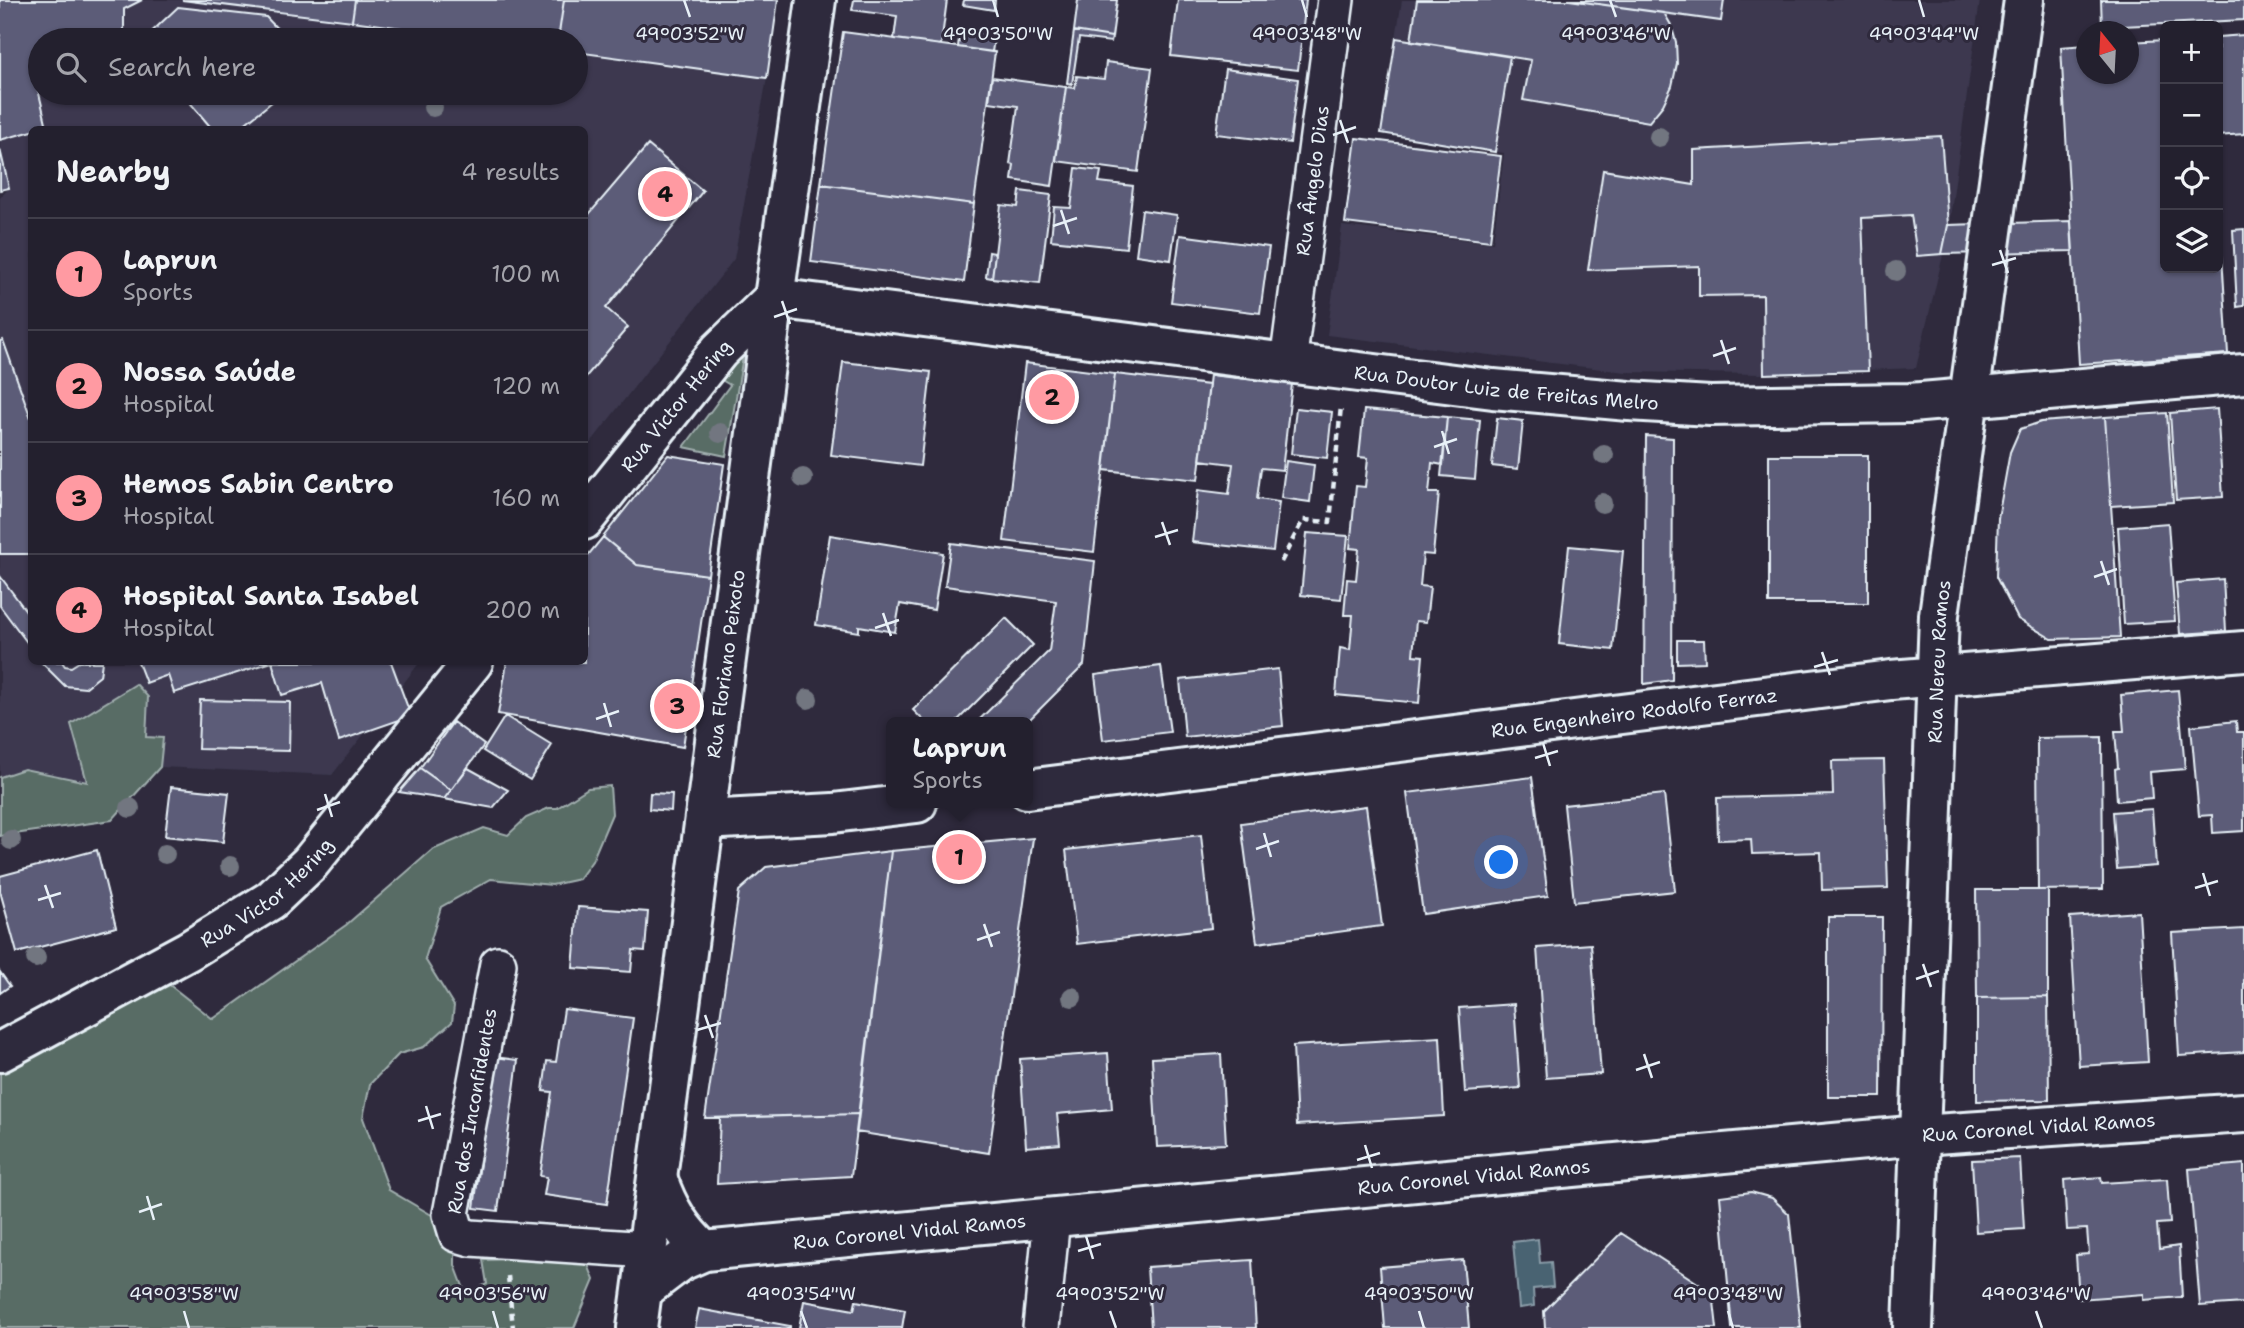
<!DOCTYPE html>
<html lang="en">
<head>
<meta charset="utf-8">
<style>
  body { margin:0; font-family:"Shantell Sans",sans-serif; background:#2f2d3a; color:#f1f3f6 }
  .controls { position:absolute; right:21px; top:21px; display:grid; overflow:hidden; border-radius:10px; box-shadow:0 2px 5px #0004 }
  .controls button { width:63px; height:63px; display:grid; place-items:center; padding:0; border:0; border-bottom:2px solid #403e4a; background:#23202e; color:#f1f3f6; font:35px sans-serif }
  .compass { position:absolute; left:2076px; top:21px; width:63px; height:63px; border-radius:50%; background:#23202e; box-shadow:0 2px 5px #0004; rotate:342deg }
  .you { position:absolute; left:1502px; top:863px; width:24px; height:24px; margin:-18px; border:5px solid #fff; border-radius:50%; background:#1a73e8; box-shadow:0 0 0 10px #1a73e833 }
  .badge { display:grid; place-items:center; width:46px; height:46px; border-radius:50%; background:#ff9aa2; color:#111; font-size:23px; font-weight:700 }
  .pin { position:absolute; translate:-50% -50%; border:4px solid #fff; box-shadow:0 2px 7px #0006 }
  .popup { position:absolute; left:886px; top:717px; width:147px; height:91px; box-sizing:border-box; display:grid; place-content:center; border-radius:10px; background:#23202e; filter:drop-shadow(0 2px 5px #0005); font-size:23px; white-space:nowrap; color:#a3a3aa }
  .popup b { font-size:26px; color:#f1f3f6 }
  .popup::after { content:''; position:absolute; left:50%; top:100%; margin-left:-14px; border:14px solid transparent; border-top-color:#23202e }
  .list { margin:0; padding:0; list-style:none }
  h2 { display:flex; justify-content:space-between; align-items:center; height:91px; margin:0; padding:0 28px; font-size:30px }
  h2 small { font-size:23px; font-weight:400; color:#a3a3aa }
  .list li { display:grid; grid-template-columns:46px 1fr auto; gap:21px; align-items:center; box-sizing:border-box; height:112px; padding:0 28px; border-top:2px solid #403e4a }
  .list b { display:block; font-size:26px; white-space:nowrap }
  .list p { margin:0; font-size:23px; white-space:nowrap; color:#a3a3aa }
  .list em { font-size:23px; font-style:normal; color:#a3a3aa }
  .icon { flex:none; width:38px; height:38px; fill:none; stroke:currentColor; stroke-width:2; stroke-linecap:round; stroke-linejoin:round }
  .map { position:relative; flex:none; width:2244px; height:1328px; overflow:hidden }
  .search { position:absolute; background:#23202e; box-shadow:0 2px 5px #0004; left:28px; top:28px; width:560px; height:77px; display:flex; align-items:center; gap:18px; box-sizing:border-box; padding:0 24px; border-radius:38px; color:#a3a3aa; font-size:26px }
  .panel { position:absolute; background:#23202e; box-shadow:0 2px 5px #0004; left:28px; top:126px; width:560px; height:539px; border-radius:10px }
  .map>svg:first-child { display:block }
</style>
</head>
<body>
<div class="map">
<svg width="2244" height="1328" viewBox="0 0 2244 1328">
  <rect width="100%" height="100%" fill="#2f2a3d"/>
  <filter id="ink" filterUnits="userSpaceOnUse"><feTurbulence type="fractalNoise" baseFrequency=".0143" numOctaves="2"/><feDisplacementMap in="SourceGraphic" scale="14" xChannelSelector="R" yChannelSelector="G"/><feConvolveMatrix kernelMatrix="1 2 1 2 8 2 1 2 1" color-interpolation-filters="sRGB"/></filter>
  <g filter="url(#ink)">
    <path fill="#3c394f" d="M0 0H355L352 21 489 40H40V93H576V52L767 78 734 259 585 450 584 130H32V662H420L332 775 160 767 112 820 0 836V198L8 189 0 190Z
      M1402 0H1569L1721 21 1724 0H1980L1949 225 2070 221 2061 47 2086 45V74H2128L2129 42 2165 40V268H2218V188L2228 354 2079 364 2072 251 1943 255 1916 368 1764 374 1626 372 1327 335 1342 226 1493 243 1504 153 1381 133Z"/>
    <path fill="#596c65" stroke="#a0aeae" stroke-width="2" d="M746 339 726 456 684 447 730 385 713 375Z
      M136 684 148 697 146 737 163 738 160 767 112 820 0 836V777L24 769 87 782 71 724Z
      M610 786 612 814 592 861 579 879 552 885 491 879 441 907 425 959 454 1006 452 1022 424 1047 399 1054 370 1084 363 1118 389 1190 435 1217 455 1238V1265L466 1294 487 1284 483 1260 573 1257 587 1262 594 1280 574 1328H0V1071L3 1069 120 1011 167 983 213 1019 346 925 432 850 484 828 508 835 526 818 549 808H557L588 788Z"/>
    <path fill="#4a6372" stroke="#899ca8" stroke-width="2" d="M1538 1239 1540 1263 1551 1262 1553 1287 1533 1289 1534 1306 1519 1308 1513 1242Z"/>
    <path fill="#5b5b78" stroke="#e8f1f8" stroke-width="2" d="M0 0H142L124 9V40H40V66L33 68 47 127 0 140Z
      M182 0H355L352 21Z
      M355 0H564L558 40H489L352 21Z
      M564 0H778L767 78 576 52V40H558Z
      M854 0H947L941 45 894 39 897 16 852 10Z
      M964 0H995L994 10 963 5Z
      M1078 0H1117L1112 37 1074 31Z
      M1178 0H1306L1298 70 1171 56Z
      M1417 0H1569L1664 13 1671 25 1676 42 1677 64 1672 86 1663 105 1649 122 1523 100 1531 60 1411 41Z
      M1569 0H1724L1721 21Z
      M2101 0H2244V20L2102 27Z
      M178 7 266 17 288 40H143Z
      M960 29 995 33 992 52 958 47Z
      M1074 31 1112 37 1111 42 1079 38 1072 84 1067 83Z
      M843 32 995 52 974 204 821 184Z
      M2244 35V134L2218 136V37Z
      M1396 38 1510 56 1495 152 1381 133Z
      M2165 40V268H2218V188L2228 354 2079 364 2061 47 2086 45V74H2128V42Z
      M1106 62 1152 68 1138 172 1056 161 1066 87 1075 88 1077 76 1104 79Z
      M1225 69 1298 79 1290 143 1216 134Z
      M992 77 1066 87 1052 186 1012 180 1014 165 1010 164 1018 106 989 102Z
      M182 93H283L237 130H213Z
      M1941 136 1948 225 1942 254 1917 256 1911 215 1862 218 1868 371 1764 374 1763 295 1699 296V266L1588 270 1603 170 1694 185V150Z
      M1356 138 1501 156 1490 241 1345 223Z
      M648 145 703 191 606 308 628 327 584 379V220Z
      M0 149 9 188 0 190Z
      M1076 168 1101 171 1099 182 1133 186 1126 248 1051 240 1054 207 1071 208Z
      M821 184 974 204 964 282 811 262Z
      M1020 191 1051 195 1040 283 992 278 1001 205 1018 207Z
      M1142 210 1177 215 1171 260 1136 255Z
      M2071 221 2073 251 1942 254 1948 225Z
      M2244 229V306L2237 307 2233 230Z
      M1180 235 1269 247 1260 313 1171 302Z
      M989 252 995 253 992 278 986 277Z
      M3 340 32 421V554H0V341Z
      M843 362 931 372 920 466 831 455Z
      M1025 363 1115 374 1094 552 1004 541Z
      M1115 374 1209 385 1198 480 1104 470Z
      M1210 375 1292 384 1282 470 1261 468 1257 499 1279 502 1273 551 1192 542 1198 490 1229 494 1233 464 1200 460Z
      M1296 408 1332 412 1327 458 1291 454Z
      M2217 409 2223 497 2176 500 2170 413Z
      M1364 410 1447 417 1443 465 1432 463 1429 493H1439L1433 555 1423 554 1420 586 1430 587 1426 622 1416 621 1413 655 1423 656 1419 703 1336 695 1340 648 1350 650 1353 615H1344L1347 579 1356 580 1359 549 1350 548 1356 486 1365 487 1368 458 1359 457Z
      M2167 413 2173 502 2111 506 2105 417Z
      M1447 417 1480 420 1475 479 1441 476Z
      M2105 417 2120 637 2052 639 2018 619 1996 577 1998 518 2010 452 2020 429 2041 422Z
      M1497 418 1523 421 1518 469 1492 466Z
      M1646 436 1673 438 1672 680 1644 684Z
      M668 455 724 464 708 575 637 565 603 537Z
      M1769 455H1868V603H1769Z
      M1286 461 1314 465 1310 502 1281 498Z
      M2168 523 2175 621 2124 624 2118 527Z
      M1307 533 1348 536 1341 599 1301 595Z
      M830 535 943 553 934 610 900 604 895 632 859 626V632L816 625Z
      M603 537 637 565 708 575 683 747 498 714 507 662H584V560Z
      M951 543 1095 561 1084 665 1027 722H977L1049 651 1056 601 945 586Z
      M1569 546 1623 551 1613 650 1559 644Z
      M0 576 32 619V649L0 606Z
      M2223 579 2226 631 2180 634 2176 583Z
      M1006 618 1033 645 956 722H925L913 710Z
      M1677 640H1704L1705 662 1677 663Z
      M41 662H62L65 666 71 667 79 662H102L100 676 85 688 65 686Z
      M138 662H391L411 716 339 741 322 683 282 695 272 662 174 693 168 675 146 683Z
      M1161 666 1170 732 1103 740 1095 675Z
      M1278 669 1283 726 1185 737 1180 680Z
      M2178 690 2185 769 2150 772 2152 798 2117 801 2115 769 2118 768 2115 731H2124L2121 695Z
      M200 700 290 702 289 751 198 749Z
      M505 716 552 745 530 780 483 751Z
      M2236 721 2237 732H2244V831L2213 833 2212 815 2199 816 2191 726Z
      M453 722 484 745 451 790 420 768Z
      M2102 737 2103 889 2038 890 2037 738Z
      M1884 760 1888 888 1822 890 1821 852 1752 854 1751 839 1718 840 1717 798 1833 795 1832 761Z
      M420 768 451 790 444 799 399 792Z
      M468 768 508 790 493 808 444 799Z
      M1532 777 1548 896 1423 914 1407 793Z
      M171 787 229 793 223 842 165 836Z
      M650 793 672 794 671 811 649 809Z
      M1664 794 1675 891 1574 902 1564 805Z
      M1366 806 1382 926 1257 943 1241 823Z
      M2152 809 2156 866 2117 869 2113 812Z
      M1201 835 1211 928 1077 944 1066 850Z
      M1033 838 989 1153 856 1132 891 851Z
      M97 850 116 927 17 953 0 891V876Z
      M891 851 859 1114 705 1118 739 891 766 867Z
      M1976 890H2048V997L1977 998Z
      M578 907 648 912 645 951 633 950 631 972 573 968Z
      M2139 912 2148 1062 2079 1066 2070 917Z
      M1828 917H1882L1881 1097H1828Z
      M2244 929V1052L2179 1056 2172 933Z
      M1591 944 1601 1074 1546 1078 1537 948Z
      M0 972 10 986 0 993Z
      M2048 997 2049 1100 1977 1101V998Z
      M1514 1004 1520 1088 1465 1092 1459 1008Z
      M564 1009 633 1018 607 1204 544 1195 547 1177 540 1176 552 1092 543 1091 547 1061 556 1062Z
      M1440 1037 1444 1116 1297 1125 1293 1046Z
      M1108 1053 1112 1109 1057 1114 1060 1144 1026 1147 1020 1059Z
      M1221 1054 1226 1144 1157 1147 1152 1058Z
      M494 1057 518 1060 498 1211 474 1208Z
      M859 1114 851 1176 717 1184 720 1118Z
      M2020 1158 2024 1229 1976 1232 1972 1160Z
      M2244 1164V1303L2200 1306 2189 1169Z
      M2101 1177 2102 1183 2167 1179 2170 1223 2157 1224 2159 1249 2179 1246 2182 1297 2144 1300V1294L2079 1299 2076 1255 2089 1254 2087 1229 2067 1230 2064 1180Z
      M1751 1192 1772 1198 1789 1214 1801 1328H1732L1720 1196Z
      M1621 1233 1713 1293 1717 1328H1545L1544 1311Z
      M1252 1260 1256 1328H1151L1147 1267Z
      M1463 1260 1469 1328H1385L1380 1267Z
      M804 1301 854 1310 856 1301 905 1310 902 1328H799Z
      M699 1309 790 1326V1328H695Z"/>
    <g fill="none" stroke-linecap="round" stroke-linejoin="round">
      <defs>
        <g id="minor">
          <path id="s1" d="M1288 363 1336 0"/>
          <path d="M498 964 451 1214 457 1234 471 1238 648 1250"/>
          <path d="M1041 1328 1052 1217"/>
        </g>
        <g id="tertiary">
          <path id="s2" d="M774 298 1493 389 1629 401 1710 406 1910 403 2244 374"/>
          <path id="s3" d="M584 520 719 351 774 298"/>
          <path id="s4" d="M1027 789 1891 680 2244 651"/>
          <path d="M705 820 833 813 917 803"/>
          <path id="s5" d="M0 1052 188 951 271 900 310 863 473 662"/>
          <path d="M658 1180C668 1209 681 1230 704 1251"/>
          <path id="s6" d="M644 1289 681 1261 704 1251 1540 1170 1920 1135 2244 1113"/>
          <path id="s7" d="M637 1328 774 298 816 0"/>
        </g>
        <g id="secondary">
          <path id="s8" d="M1913 1328 1939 615 2024 0"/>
        </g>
      </defs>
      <use href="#minor" stroke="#e8f1f8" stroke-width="40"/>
      <use href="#tertiary" stroke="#e8f1f8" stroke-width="44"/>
      <use href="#secondary" stroke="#e8f1f8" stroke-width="44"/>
      <path stroke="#e8f1f8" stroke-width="4.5" stroke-dasharray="7 5" stroke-linecap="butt" d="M465 40V37
        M1281 562 1303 520 1330 522 1341 406
        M508 1276 513 1328"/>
      <use href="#minor" stroke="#2f2a3d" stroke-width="35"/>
      <use href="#tertiary" stroke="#2f2a3d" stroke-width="38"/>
      <use href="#secondary" stroke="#2f2a3d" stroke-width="38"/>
    </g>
    <g fill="#727680">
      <circle cx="433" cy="107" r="10"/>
      <circle cx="1659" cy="137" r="10"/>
      <circle cx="1896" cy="271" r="10"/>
      <circle cx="720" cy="433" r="10"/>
      <circle cx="1604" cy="455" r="10"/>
      <circle cx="803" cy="478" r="10"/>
      <circle cx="1602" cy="503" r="10"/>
      <circle cx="808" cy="699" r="10"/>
      <circle cx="130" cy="808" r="10"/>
      <circle cx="11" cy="840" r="10"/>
      <circle cx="165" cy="854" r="10"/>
      <circle cx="230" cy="866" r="10"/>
      <circle cx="36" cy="958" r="10"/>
      <circle cx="1072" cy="997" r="10"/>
    </g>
  </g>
  <path fill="none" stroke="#e8f1f8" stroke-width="2.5" d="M684 0 690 17M993 0 998 17M1302 0 1307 17M1610 0 1616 17M1919 0 1924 17M1340 120 1348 143M1333 135 1356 127M1061 210 1069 234M1053 226 1077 218M2000 250 2008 273M1992 265 2016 258M782 301 790 324M774 317 797 309M1721 340 1729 364M1713 356 1736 348M1442 431 1449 454M1434 447 1457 439M1162 522 1170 545M1155 537 1178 530M2101 561 2109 585M2094 577 2117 569M883 613 891 636M875 628 899 620M1822 652 1830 675M1814 667 1838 660M604 703 611 727M596 719 619 711M1543 743 1550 766M1535 758 1558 751M325 794 332 817M317 810 340 802M1264 833 1271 857M1256 849 1279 841M2203 873 2210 896M45 885 53 908M2195 888 2218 881M38 900 61 893M984 924 992 947M977 940 1000 932M1923 964 1931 987M1916 979 1939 971M705 1015 713 1038M697 1030 721 1023M1644 1054 1652 1078M1636 1070 1660 1062M426 1106 433 1129M418 1121 441 1114M1365 1145 1372 1168M1357 1160 1380 1153M147 1196 154 1220M139 1212 162 1204M1086 1236 1093 1259M1078 1251 1101 1244M184 1311 189 1328M493 1311 498 1328M801 1311 807 1328M1110 1311 1116 1328M1419 1311 1424 1328M1728 1311 1733 1328M2036 1311 2042 1328"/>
  <g text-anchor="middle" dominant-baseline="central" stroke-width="6" stroke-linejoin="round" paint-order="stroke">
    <g font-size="19" fill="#e8f1f8" stroke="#2f2a3d">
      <text stroke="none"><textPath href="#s1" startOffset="184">Rua Ângelo Dias</textPath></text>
      <text stroke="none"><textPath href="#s2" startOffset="738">Rua Doutor Luiz de Freitas Melro</textPath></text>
      <text stroke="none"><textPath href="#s3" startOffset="147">Rua Victor Hering</textPath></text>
      <text stroke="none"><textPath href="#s8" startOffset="667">Rua Nereu Ramos</textPath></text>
      <text stroke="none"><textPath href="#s7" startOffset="670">Rua Floriano Peixoto</textPath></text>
      <text stroke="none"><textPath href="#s4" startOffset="612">Rua Engenheiro Rodolfo Ferraz</textPath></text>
      <text stroke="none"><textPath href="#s5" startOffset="312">Rua Victor Hering</textPath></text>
      <text transform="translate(472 1111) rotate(-80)">Rua dos Inconfidentes</text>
      <text stroke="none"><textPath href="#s6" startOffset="1412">Rua Coronel Vidal Ramos</textPath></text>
      <text stroke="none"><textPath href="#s6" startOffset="845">Rua Coronel Vidal Ramos</textPath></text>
      <text stroke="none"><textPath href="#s6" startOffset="278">Rua Coronel Vidal Ramos</textPath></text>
    </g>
  </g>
  <g font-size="18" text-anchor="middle" fill="#e8f1f8" stroke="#2f2a3d" stroke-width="6" stroke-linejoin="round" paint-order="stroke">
    <text x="690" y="40">49°03'52"W</text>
    <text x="998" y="40">49°03'50"W</text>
    <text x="1307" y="40">49°03'48"W</text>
    <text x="1616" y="40">49°03'46"W</text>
    <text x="1924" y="40">49°03'44"W</text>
    <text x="184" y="1300">49°03'58"W</text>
    <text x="493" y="1300">49°03'56"W</text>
    <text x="801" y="1300">49°03'54"W</text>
    <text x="1110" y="1300">49°03'52"W</text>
    <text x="1419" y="1300">49°03'50"W</text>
    <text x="1728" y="1300">49°03'48"W</text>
    <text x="2036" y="1300">49°03'46"W</text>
  </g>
</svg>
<div class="controls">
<button>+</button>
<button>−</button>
<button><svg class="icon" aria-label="locate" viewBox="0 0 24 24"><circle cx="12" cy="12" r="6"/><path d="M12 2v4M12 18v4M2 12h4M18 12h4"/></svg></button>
<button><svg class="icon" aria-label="layers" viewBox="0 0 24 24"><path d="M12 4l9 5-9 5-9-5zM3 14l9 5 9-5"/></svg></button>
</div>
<svg class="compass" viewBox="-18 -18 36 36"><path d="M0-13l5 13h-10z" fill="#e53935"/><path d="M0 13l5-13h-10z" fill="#a3a3aa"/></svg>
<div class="you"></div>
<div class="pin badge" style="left:959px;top:857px">1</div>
<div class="popup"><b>Laprun</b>Sports</div>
<div class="pin badge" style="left:1052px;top:397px">2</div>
<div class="pin badge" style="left:677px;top:706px">3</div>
<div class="pin badge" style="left:665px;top:194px">4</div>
<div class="search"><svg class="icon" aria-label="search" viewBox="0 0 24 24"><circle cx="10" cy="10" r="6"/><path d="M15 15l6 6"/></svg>Search here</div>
<section class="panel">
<h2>Nearby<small>4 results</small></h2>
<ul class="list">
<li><span class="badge">1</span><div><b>Laprun</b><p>Sports</p></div><em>100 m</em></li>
<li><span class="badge">2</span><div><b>Nossa Saúde</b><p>Hospital</p></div><em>120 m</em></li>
<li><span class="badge">3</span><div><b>Hemos Sabin Centro</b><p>Hospital</p></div><em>160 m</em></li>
<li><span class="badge">4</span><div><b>Hospital Santa Isabel</b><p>Hospital</p></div><em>200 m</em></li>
</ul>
</section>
</div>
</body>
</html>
